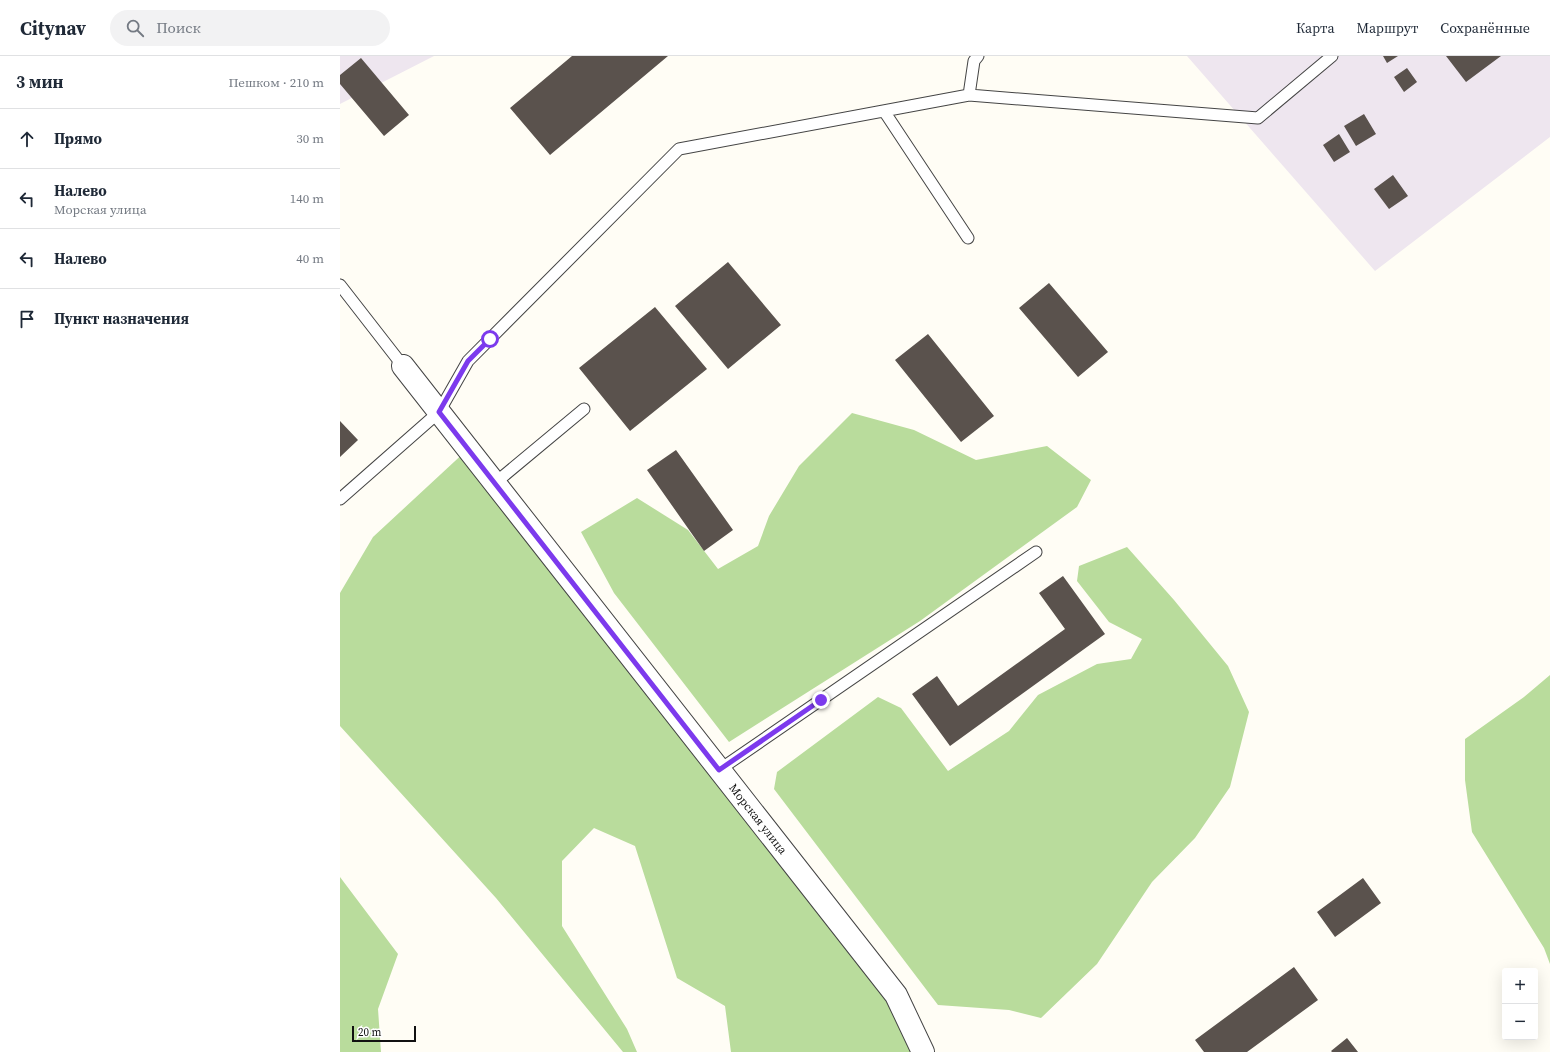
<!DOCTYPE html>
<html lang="ru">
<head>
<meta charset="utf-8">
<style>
  body { margin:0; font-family:"Source Serif 4",serif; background:#f2f2f3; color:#1f2937 }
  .controls { position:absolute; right:12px; bottom:12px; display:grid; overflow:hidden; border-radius:4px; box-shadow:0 4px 16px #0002 }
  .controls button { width:36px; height:36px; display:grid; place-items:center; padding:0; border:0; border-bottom:1px solid #e0e1e3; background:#fff; color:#1f2937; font:20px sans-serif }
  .scale { position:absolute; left:12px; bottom:10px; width:64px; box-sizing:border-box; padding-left:4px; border:2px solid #111; border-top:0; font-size:11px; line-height:14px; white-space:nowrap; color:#111; -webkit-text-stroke:3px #fff; paint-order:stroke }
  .stop { position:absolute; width:12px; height:12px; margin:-9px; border:3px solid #7c3aed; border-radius:50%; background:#fff }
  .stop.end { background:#7c3aed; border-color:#fff; box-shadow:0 1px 4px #0008 }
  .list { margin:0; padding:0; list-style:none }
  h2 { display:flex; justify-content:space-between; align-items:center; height:52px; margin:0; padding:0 16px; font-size:17px }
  h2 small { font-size:13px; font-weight:400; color:#747a83 }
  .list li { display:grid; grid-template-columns:26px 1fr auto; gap:12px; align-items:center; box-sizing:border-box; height:60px; padding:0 16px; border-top:1px solid #e0e1e3 }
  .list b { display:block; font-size:15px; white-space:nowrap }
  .list p { margin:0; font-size:13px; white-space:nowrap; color:#747a83 }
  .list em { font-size:13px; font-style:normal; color:#747a83 }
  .icon { flex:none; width:22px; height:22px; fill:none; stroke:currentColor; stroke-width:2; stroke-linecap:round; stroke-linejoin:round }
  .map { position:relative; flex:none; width:1210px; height:996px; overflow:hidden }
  header { display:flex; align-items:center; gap:24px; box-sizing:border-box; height:56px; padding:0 20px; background:#fff; border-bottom:1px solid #e0e1e3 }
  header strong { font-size:19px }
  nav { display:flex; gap:22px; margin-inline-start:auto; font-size:14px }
  .search { width:280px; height:36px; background:#f2f2f3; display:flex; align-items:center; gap:10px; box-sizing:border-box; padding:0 14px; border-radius:22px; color:#747a83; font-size:15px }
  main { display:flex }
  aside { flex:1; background:#fff }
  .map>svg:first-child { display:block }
</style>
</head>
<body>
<header>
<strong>Citynav</strong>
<div class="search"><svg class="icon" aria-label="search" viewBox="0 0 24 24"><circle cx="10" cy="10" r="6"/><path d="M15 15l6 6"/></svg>Поиск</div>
<nav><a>Карта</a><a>Маршрут</a><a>Сохранённые</a></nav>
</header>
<main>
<aside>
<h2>3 мин<small>Пешком · 210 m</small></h2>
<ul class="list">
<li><svg class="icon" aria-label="ahead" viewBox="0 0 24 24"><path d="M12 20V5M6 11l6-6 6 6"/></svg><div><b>Прямо</b></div><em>30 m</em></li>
<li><svg class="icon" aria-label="left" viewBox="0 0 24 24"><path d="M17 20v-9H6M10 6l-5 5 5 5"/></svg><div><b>Налево</b><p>Морская улица</p></div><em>140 m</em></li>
<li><svg class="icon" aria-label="left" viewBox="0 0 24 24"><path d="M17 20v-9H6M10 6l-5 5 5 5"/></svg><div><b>Налево</b></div><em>40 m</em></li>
<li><svg class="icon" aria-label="arrive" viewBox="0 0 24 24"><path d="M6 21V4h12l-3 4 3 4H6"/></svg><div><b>Пункт назначения</b></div></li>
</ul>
</aside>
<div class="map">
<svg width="1210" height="996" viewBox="0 0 1210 996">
  <rect width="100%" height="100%" fill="#fffdf5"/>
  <path fill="#eee6ef" d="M0 0H94L0 48Z
    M847 0H1210V81L1035 215Z"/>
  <path fill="#b9dc9c" d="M512 357 574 374 636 404 707 390 751 424 737 451 580 565 389 686 274 537 241 476 297 442 348 474 378 513 418 490 429 460 459 410Z
    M128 393 556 939 583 996H391L385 950 337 922 295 790 254 772 222 805V870L287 973 297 996H283L156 842 0 670V537L33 481Z
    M787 491 834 544 888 610 909 656 890 731 855 782 812 826 757 908 701 962 669 954 598 949 434 733 437 716 538 641 561 652 608 715 669 675 698 639 757 608 791 603 802 583 769 566 737 525 739 510Z
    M1210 619V908L1204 892 1132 776 1125 724V683L1184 641Z
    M0 821 58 898 38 953 41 996H0Z"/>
  <path fill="#5a524d" d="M232 0H328L210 99 170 52Z
    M1043 0H1058L1047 7Z
    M1106 0H1161L1126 26Z
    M21 2 69 59 44 80 0 28V19Z
    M1067 12 1077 26 1064 36 1054 21Z
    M1024 58 1036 78 1016 90 1004 70Z
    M999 78 1010 96 994 106 983 89Z
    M1053 119 1068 140 1049 153 1034 133Z
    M388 206 441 269 388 313 335 250Z
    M709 227 768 296 738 321 679 252Z
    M315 251 367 313 290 375 239 312Z
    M588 278 654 360 621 386 555 304Z
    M0 365 18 384 0 401Z
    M336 394 393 474 364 495 307 414Z
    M723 520 765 578 610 690 572 638 597 620 618 650 725 573 699 537Z
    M1023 822 1041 847 995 881 977 856Z
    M954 911 978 944 907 996H864L855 984Z
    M1007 982 1018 996H992L991 995Z"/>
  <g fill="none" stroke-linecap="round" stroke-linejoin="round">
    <defs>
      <path id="service" d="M629 39 634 5 638 0
        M544 55 628 182
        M0 229 63 310
        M155 427 244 353
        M0 443 99 356 128 305 339 93 629 39 918 62 992 0
        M379 714 696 496"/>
      <path id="minor" d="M63 310 556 939 583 996"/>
    </defs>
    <use href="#service" stroke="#444" stroke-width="13"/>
    <use href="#minor" stroke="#444" stroke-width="24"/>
    <use href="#service" stroke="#fff" stroke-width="11"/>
    <use href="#minor" stroke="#fff" stroke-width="22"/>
  </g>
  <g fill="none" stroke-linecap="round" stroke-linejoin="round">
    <path stroke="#7c3aed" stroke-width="5" d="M150 283 128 305 99 356 379 714 481 644"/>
  </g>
  <g text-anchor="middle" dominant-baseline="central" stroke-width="4" stroke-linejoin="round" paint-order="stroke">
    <g font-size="12" fill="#111" stroke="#fff">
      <text transform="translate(418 763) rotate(52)">Морская улица</text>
    </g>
  </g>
</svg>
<div class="controls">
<button>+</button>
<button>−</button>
</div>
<div class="scale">20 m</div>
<div class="stop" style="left:150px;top:283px"></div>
<div class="stop end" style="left:481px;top:644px"></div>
</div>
</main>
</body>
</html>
